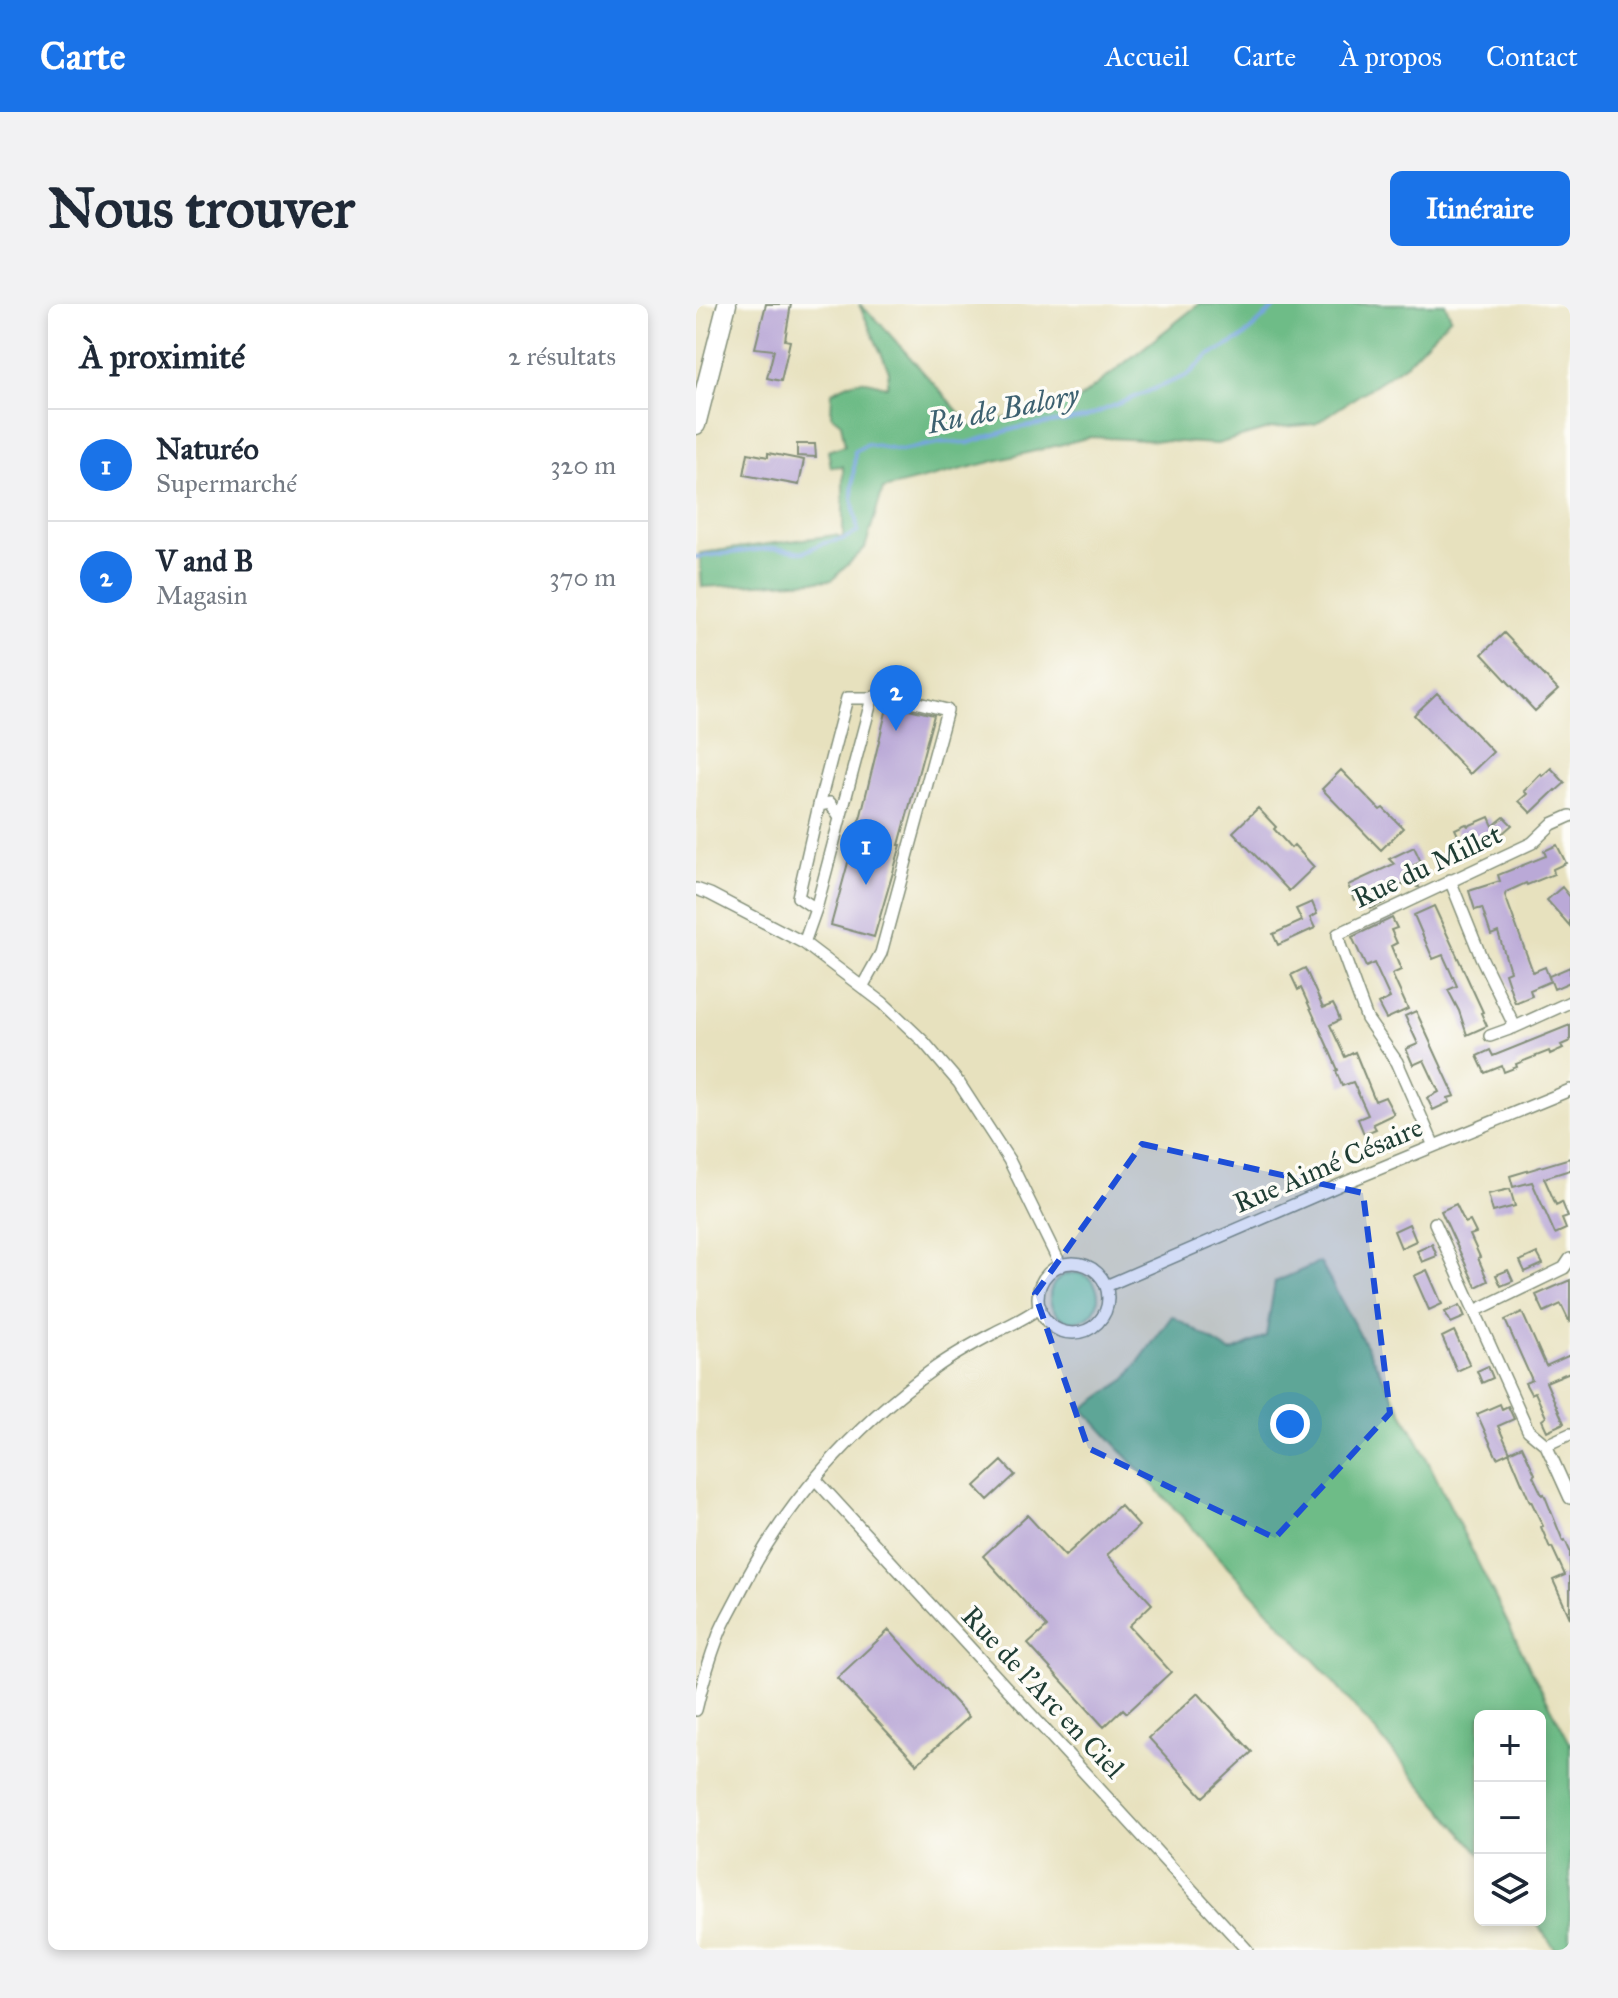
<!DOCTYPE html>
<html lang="fr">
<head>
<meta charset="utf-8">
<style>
  body { margin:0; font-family:"IM FELL Great Primer",serif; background:#f2f2f3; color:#1f2937 }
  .controls { position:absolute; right:24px; bottom:24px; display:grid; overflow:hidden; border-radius:12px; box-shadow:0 4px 12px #0003 }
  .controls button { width:72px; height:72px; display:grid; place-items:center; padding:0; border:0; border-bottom:2px solid #e0e1e3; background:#fff; color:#1f2937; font:40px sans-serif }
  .you { position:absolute; left:594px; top:1120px; width:28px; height:28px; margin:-20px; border:6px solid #fff; border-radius:50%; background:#1a73e8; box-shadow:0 0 0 12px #1a73e833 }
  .badge { display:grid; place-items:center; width:52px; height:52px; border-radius:50%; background:#1a73e8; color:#fff; font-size:26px; font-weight:700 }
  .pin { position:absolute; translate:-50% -66px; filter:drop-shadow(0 2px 4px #0008) }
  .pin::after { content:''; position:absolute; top:42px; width:28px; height:24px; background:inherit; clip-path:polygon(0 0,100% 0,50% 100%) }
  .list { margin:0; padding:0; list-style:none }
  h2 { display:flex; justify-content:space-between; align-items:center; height:104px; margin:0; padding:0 32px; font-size:34px }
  h2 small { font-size:26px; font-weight:400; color:#747a83 }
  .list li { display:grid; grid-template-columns:52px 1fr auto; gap:24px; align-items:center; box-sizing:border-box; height:112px; padding:0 32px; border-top:2px solid #e0e1e3 }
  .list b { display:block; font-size:30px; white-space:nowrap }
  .list p { margin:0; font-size:26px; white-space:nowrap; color:#747a83 }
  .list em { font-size:26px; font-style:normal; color:#747a83 }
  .icon { flex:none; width:44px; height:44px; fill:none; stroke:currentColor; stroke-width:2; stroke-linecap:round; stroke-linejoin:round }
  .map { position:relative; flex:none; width:874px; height:1646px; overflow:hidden; border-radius:12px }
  header { display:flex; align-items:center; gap:48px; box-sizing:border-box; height:112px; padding:0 40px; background:#1a73e8; color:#fff }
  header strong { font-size:38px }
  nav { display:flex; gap:44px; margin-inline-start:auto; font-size:28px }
  .intro { display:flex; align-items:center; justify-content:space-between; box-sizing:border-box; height:192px; padding:0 48px }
  h1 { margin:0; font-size:56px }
  .button { padding:20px 36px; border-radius:12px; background:#1a73e8; color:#fff; font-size:28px; font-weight:700 }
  main { display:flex; gap:48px; padding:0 48px }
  aside { flex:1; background:#fff; border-radius:12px; box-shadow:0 4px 12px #0003 }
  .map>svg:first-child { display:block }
</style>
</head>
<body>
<header>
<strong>Carte</strong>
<nav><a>Accueil</a><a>Carte</a><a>À propos</a><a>Contact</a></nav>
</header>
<div class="intro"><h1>Nous trouver</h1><a class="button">Itinéraire</a></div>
<main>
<aside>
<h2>À proximité<small>2 résultats</small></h2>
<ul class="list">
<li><span class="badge">1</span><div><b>Naturéo</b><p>Supermarché</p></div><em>320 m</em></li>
<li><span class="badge">2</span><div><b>V and B</b><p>Magasin</p></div><em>370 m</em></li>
</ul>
</aside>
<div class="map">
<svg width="874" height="1646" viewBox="0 0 874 1646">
  <rect width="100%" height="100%" fill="#fdfcf7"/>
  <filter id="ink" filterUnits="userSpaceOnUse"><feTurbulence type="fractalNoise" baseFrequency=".0125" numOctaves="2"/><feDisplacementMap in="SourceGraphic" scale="16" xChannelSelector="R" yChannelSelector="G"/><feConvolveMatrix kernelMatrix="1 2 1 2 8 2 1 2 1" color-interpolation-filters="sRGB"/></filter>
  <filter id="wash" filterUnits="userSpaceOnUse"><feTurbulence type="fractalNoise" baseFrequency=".006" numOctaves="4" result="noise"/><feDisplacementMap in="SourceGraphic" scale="32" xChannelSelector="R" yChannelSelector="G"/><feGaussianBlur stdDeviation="1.8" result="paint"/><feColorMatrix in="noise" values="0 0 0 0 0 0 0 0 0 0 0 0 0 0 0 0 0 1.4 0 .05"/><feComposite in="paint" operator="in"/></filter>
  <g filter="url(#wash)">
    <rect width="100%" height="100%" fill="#e7e1be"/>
    <path fill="#88dda1" stroke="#548d6a" stroke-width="2" d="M354 993a24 24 0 1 1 48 0a24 24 0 1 1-48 0Z"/>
    <path fill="#6ebc87" stroke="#467c5e" stroke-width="2" d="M163 0 181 16 276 123 383 95 503 0H749L755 13 710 60 619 120 576 124 521 140 395 133 187 185 169 244 136 276 6 283 4 249 139 231 147 234V162L135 163 132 147 149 141 145 119 135 111 136 88C161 75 165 73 191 83L193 67Z
      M624 958 723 1139 831 1358 874 1439V1646H860L838 1616H844V1412H784V1550L627 1366 387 1105 430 1075 476 1012 535 1048 570 1032 579 978Z"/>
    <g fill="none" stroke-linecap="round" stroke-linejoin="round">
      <path stroke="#76a5df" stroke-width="4" d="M0 253 78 244 108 248 125 240 147 235 162 228 156 193 159 147 171 140 205 146 248 138 272 139 321 124 388 114 492 71 512 52 546 34 579 3 585 0"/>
    </g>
    <g id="blocks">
      <path fill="#baa9d7" d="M70 0H95L89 36 94 37 85 77 71 74 78 46 59 44Z
        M101 140H119L120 153 101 152Z
        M52 149 72 153V149L108 156 103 181 48 171Z
        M808 329 862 386 839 407 786 350Z
        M741 389 797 448 774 470 718 411Z
        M192 400 238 411 203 541H205L178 633 135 621 165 511Z
        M855 464 869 479 860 487 859 486 835 509 823 497 831 490 828 487 845 470 846 472Z
        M645 466 684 506 687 504 707 524 685 546 626 485Z
        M562 504 580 523 578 525 595 544 598 541 618 563 593 587 537 528Z
        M793 513 797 522 808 513 816 521 807 529 780 542 779 539 768 544 759 525 770 520 772 522Z
        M861 541 870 559 857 565 858 570 831 581 830 579 810 588 809 591 837 668 849 663 854 676 853 672 874 663V678L858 685 855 677 834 686 836 692 819 699 809 669 814 667 802 628 795 631 786 604 779 606 773 587 804 577 802 571 850 552 848 547Z
        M718 543 725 558 714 563 723 583H721L715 577 686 590 689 598 675 605 669 591 658 596 652 581 698 560 693 555Z
        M866 583 874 593V622L851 596Z
        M616 598 621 610 614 614 619 624 582 641 577 630 606 617 600 605Z
        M738 602 787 708 785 709 791 722 771 731 763 707 752 686 761 682 747 651 737 655 718 611Z
        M696 614 701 624 695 626 701 639 695 642 705 666 696 670 712 705 690 715 682 700 694 694 678 659 670 663 656 633Z
        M609 664 627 704 637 700 641 708 644 716 634 721 649 753 659 748 679 797 689 793 698 810 677 820 680 825 668 830 662 815 672 811 657 778 646 782 640 767 642 766 631 741 605 684 602 686 595 671Z
        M720 707 759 792 752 794 754 798 737 806 731 794 743 788 728 756 717 761 710 745 722 740 709 712Z
        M874 721V737L865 741 867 744 854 750 853 747 820 760 821 763 808 768 806 762 789 769 781 752 794 746 797 752Z
        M874 854V866L848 874 860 901 866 898 872 913 866 915 870 925 859 930 836 878 817 883 814 872Z
        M814 885 819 902 797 908 792 890Z
        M760 900 769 919 774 917 780 929 774 931 784 953 782 954 792 977 780 983 745 907Z
        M713 920 720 937 705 944 698 927Z
        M736 940 741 952 726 958 721 947Z
        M841 949 847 960 829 968 824 957Z
        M731 966 746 1000 733 1006 718 972Z
        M812 966 817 977 805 982 800 971Z
        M874 976V1019L865 1000 848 1008 840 991Z
        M764 1001 769 1013 755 1019 749 1008Z
        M826 1008 850 1062 874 1051V1068L850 1078 868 1119 851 1127 846 1116 850 1113 839 1088 835 1090 829 1079 836 1076 809 1016Z
        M758 1027 774 1061 761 1067 746 1033Z
        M792 1062 797 1074 786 1079 781 1067Z
        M804 1100 806 1105 812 1102 818 1115 802 1122 814 1148 801 1154 781 1110Z
        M826 1142 839 1170 837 1172 846 1191 848 1190 867 1237 869 1236 874 1247V1314L857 1276 869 1271 856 1243 854 1244 845 1223 847 1222 835 1197 834 1198 813 1148Z
        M306 1157 319 1171 292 1196 279 1182Z
        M424 1201 443 1222 411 1251 456 1300 433 1322 475 1368 431 1409 427 1405 408 1423 332 1340 351 1323 287 1252 331 1211 369 1252Z
        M193 1326 273 1413 221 1460 141 1374Z
        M502 1389 556 1448 507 1493 453 1434Z"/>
    </g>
  </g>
  <g filter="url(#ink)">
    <use href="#blocks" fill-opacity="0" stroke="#838f79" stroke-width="2"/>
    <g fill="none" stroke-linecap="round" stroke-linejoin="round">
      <defs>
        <path id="street" d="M123 501 134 499 144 514
          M754 576 785 653 819 723 874 698
          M0 585 14 590 108 639 187 699 227 737 263 779 313 856 365 962
          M108 639 120 605 176 394H151L123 501 102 593 120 605
          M166 683 185 649 251 406 183 389 176 394
          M794 732 819 723
          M738 842 701 758 671 715 644 641 642 630 836 539 856 520 874 512
          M739 919 832 1126 850 1141 874 1194
          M342 994a35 35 0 1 1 70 0a35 35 0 1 1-70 0Z
          M410 982 646 880 874 786
          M779 1007 868 964 874 955
          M850 1141 874 1130
          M120 1176 551 1646
          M0 1406C6 1380 14 1354 23 1330 28 1317 36 1304 42 1292 87 1201 157 1123 239 1064 257 1051 277 1040 296 1030 313 1021 329 1015 344 1003"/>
        <path id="primary" d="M0 121 31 0"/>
      </defs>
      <use href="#street" stroke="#838f79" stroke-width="14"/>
      <use href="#primary" stroke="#838f79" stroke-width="21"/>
      <use href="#street" stroke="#fff" stroke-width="11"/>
      <use href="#primary" stroke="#fff" stroke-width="18"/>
    </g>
  </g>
  <path fill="#1d4ed8" fill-opacity="0.2" stroke="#1d4ed8" stroke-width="6" stroke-dasharray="16 10" stroke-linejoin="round" d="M446 840 667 889 694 1109 579 1234 392 1144 339 990Z"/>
  <g text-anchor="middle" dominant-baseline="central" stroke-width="7" stroke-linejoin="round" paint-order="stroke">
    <g font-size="28" fill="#1f3d34" stroke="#fdfcf7">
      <text transform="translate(731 562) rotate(-25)">Rue du Millet</text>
      <text transform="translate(632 861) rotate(-23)">Rue Aimé Césaire</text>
      <text transform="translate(347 1388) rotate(47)">Rue de l'Arc en Ciel</text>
    </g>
    <g font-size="30" font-style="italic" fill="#3d6170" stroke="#fdfcf7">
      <text transform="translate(307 105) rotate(-11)">Ru de Balory</text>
    </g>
  </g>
</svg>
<div class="controls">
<button>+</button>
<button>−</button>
<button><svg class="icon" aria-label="layers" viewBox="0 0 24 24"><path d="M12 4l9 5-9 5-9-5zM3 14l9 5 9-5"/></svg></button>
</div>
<div class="you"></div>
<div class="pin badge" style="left:170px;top:581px">1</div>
<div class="pin badge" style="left:200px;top:427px">2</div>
</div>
</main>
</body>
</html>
